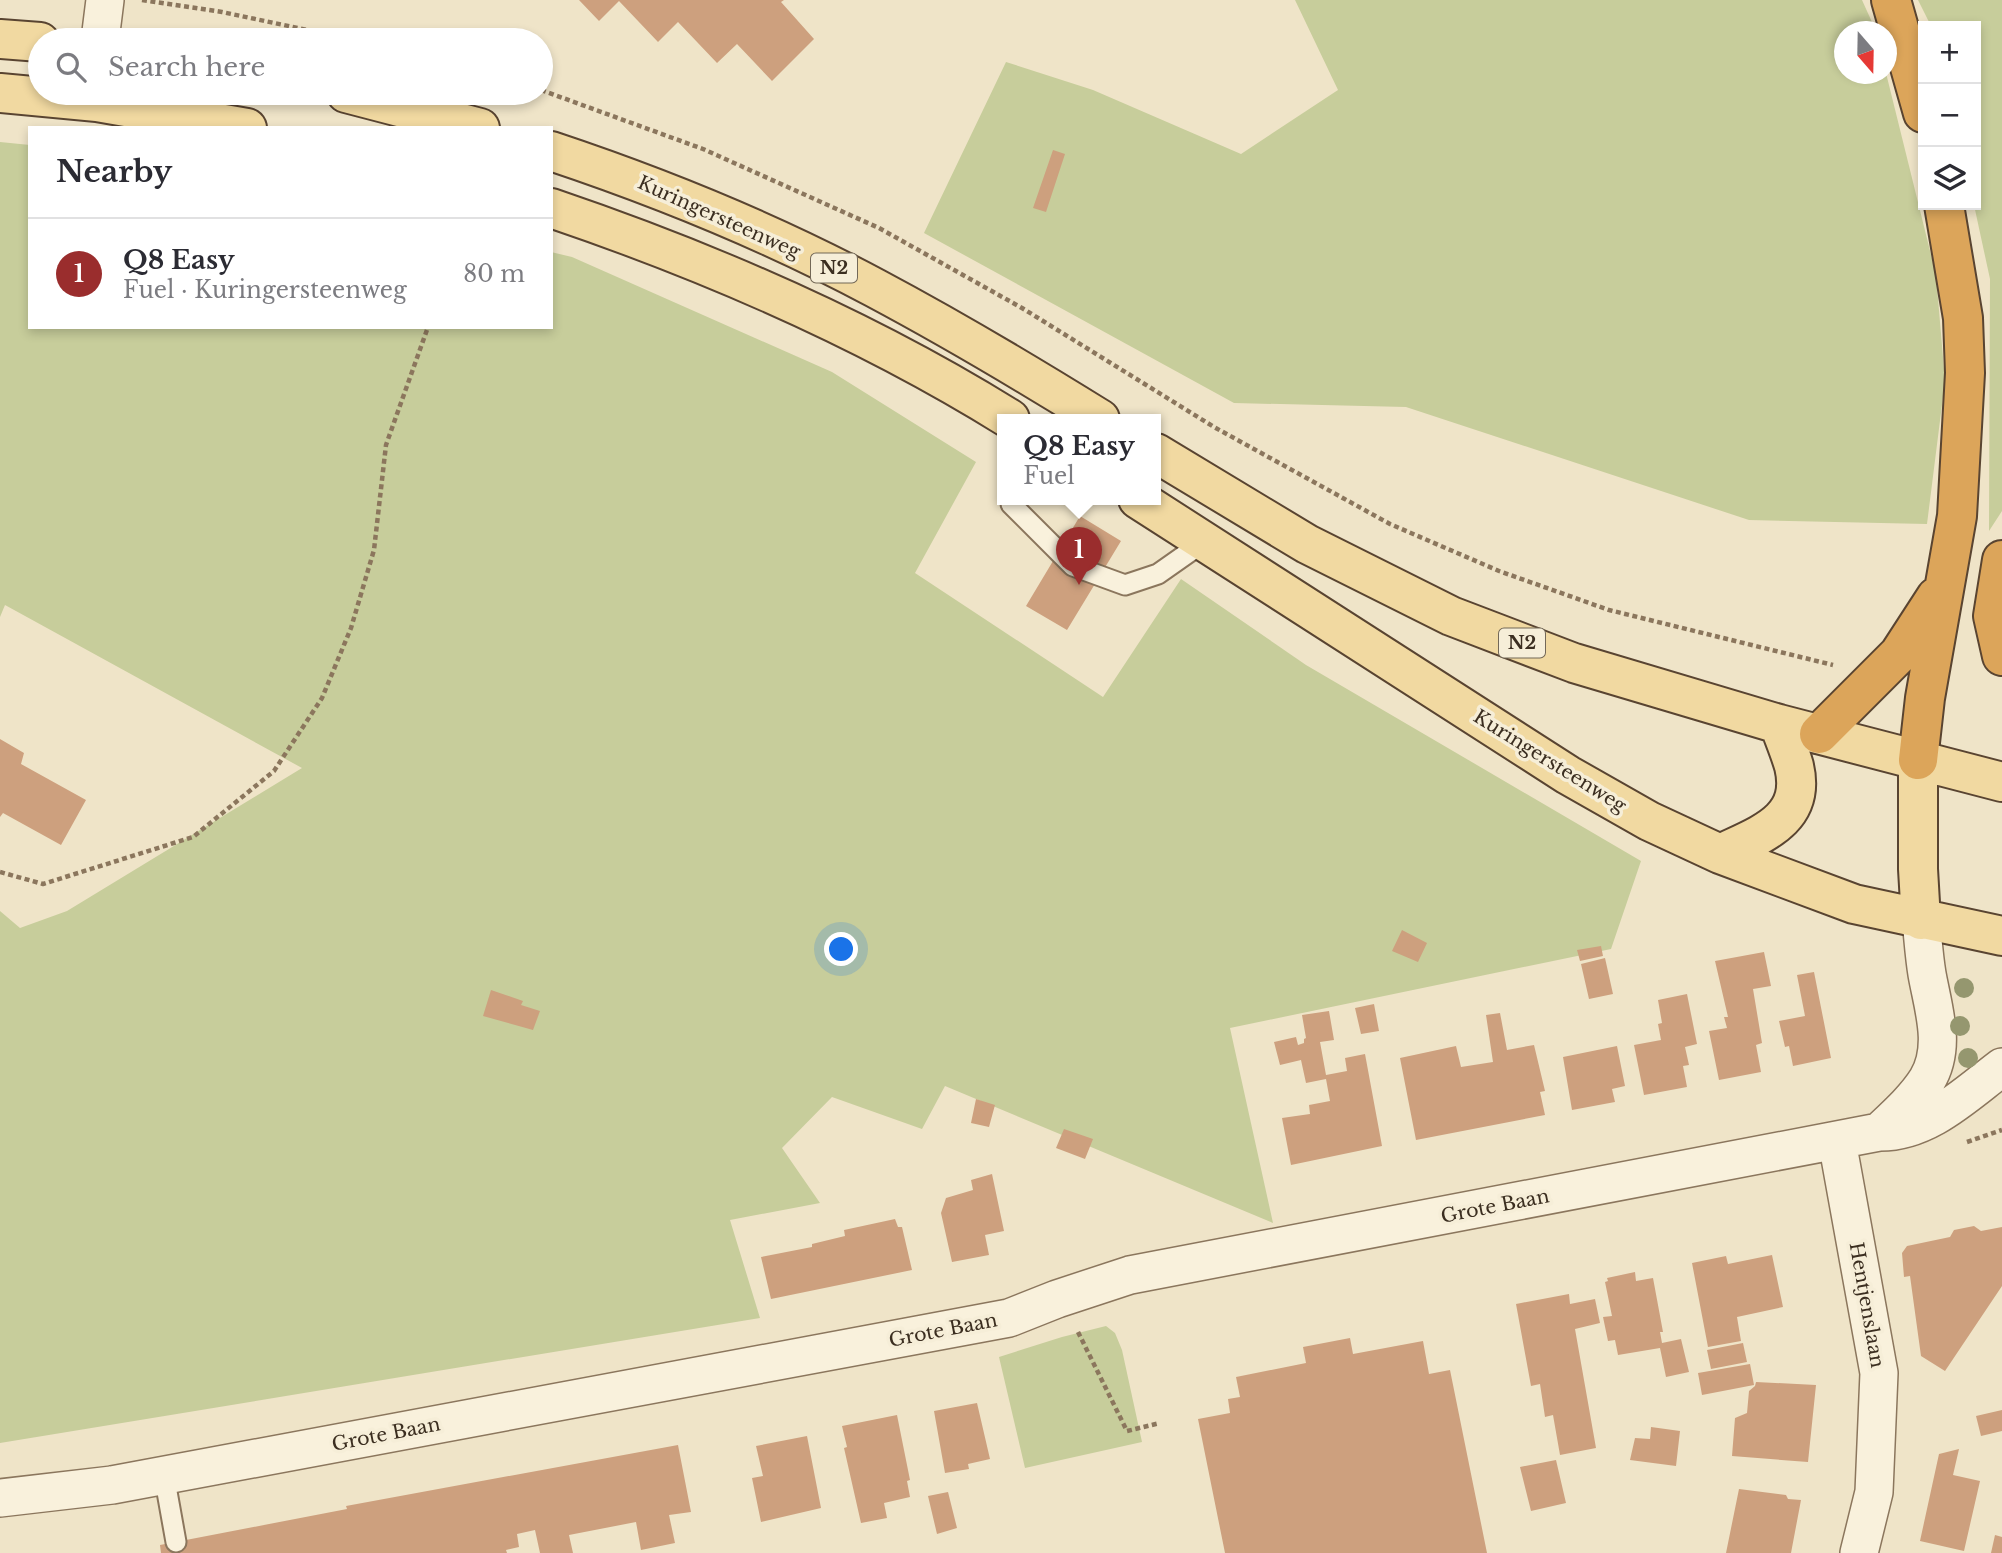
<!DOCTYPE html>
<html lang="en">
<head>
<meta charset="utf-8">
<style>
  body { margin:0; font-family:"Libre Baskerville",serif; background:#f2f2f3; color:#2b2b33 }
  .controls { position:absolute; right:21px; top:21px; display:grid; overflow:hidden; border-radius:0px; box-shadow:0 4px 10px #0003 }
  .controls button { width:63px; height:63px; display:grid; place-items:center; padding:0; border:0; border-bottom:2px solid #e1e1e2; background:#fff; color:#2b2b33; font:35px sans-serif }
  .compass { position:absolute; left:1834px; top:21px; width:63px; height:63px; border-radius:50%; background:#fff; box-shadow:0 4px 10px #0003; rotate:160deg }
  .you { position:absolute; left:842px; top:950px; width:24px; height:24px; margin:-18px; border:5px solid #fff; border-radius:50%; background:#1a73e8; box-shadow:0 0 0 10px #1a73e833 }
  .badge { display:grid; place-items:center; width:46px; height:46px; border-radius:50%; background:#9a2d2d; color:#fff; font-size:23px; font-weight:700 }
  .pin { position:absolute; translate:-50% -58px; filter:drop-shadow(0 2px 4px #0008) }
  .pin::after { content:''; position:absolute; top:37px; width:24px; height:21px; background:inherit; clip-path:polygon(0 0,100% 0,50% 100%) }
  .popup { position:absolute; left:997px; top:414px; width:164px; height:91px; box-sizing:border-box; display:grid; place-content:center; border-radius:0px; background:#fff; filter:drop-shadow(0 2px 5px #0005); font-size:23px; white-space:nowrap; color:#7c7c81 }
  .popup b { font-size:26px; color:#2b2b33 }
  .popup::after { content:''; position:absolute; left:50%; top:100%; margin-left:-14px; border:14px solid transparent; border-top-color:#fff }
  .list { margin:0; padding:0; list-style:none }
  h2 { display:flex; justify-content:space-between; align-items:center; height:91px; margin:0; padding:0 28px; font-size:30px }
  h2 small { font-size:23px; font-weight:400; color:#7c7c81 }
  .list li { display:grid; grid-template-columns:46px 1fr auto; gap:21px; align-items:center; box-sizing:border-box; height:112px; padding:0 28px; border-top:2px solid #e1e1e2 }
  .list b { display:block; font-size:26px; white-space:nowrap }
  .list p { margin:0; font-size:23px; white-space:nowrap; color:#7c7c81 }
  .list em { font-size:23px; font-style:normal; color:#7c7c81 }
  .icon { flex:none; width:38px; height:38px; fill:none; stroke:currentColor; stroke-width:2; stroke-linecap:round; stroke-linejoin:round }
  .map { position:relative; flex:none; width:2002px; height:1553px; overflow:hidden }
  .search { position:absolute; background:#fff; box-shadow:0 4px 10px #0003; left:28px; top:28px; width:525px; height:77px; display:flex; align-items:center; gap:18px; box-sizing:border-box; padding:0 24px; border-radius:38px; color:#7c7c81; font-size:26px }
  .panel { position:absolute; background:#fff; box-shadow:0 4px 10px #0003; left:28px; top:126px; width:525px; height:203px; border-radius:0px }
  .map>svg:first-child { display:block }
</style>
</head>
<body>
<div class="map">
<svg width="2002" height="1553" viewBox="0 0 2002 1553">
  <rect width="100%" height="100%" fill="#efe4c8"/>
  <path fill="#c7cd9b" d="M1295 0H1862L1876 31 1844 32V74L1886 73 1936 275 1945 381 1927 524 1749 520 1406 407 1234 403 924 233 1006 62 1093 90 1241 154 1338 90Z
    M1918 0H2002V511L1989 531 1990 279 1974 205 1976 26H1931Z
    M0 142 30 145V327H551V252L572 257 832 372 976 462 915 573 1103 697 1181 579 1306 665 1641 861 1611 949 1230 1028 1273 1223 945 1086 922 1129 832 1097 782 1148 820 1203 730 1220 760 1318 0 1443V911L20 928 67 911 302 768 5 605 0 617Z
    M1106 1326 1115 1333 1122 1350 1142 1442 1025 1468 999 1357 1062 1337Z"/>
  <path fill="#cda07e" d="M579 0H784L781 2 814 39 772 81 737 44 717 63 678 22 658 42 619 1 599 21Z
    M1053 150 1065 154 1046 212 1033 208Z
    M1080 516 1121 541 1067 630 1026 606Z
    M0 739 24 753 21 764 86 800 61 845 3 813 0 817Z
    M1402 930 1427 943 1418 962 1392 951Z
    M1601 946 1603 956 1580 961 1577 950Z
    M1764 952 1771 986 1753 989 1762 1043 1756 1045 1761 1072 1719 1080 1709 1031 1727 1028 1724 1017H1728L1715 961Z
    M1605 958 1613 994 1589 999 1581 964Z
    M1814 972 1831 1058 1793 1066 1789 1046 1785 1047 1779 1021 1805 1016 1797 975Z
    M491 990 523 1001 521 1005 540 1011 533 1030 483 1016Z
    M1687 994 1697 1044 1685 1047 1689 1065 1683 1066 1687 1087 1644 1095 1634 1045 1661 1040 1658 1024 1662 1023 1658 1000Z
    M1374 1004 1379 1031 1361 1034 1355 1008Z
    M1329 1011 1334 1040 1320 1042 1326 1075 1347 1071 1345 1058 1365 1054 1382 1146 1291 1165 1282 1118 1310 1114 1309 1105 1330 1101 1326 1079 1306 1083 1301 1060 1280 1065 1274 1042 1296 1037 1298 1045 1304 1043V1039L1306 1038 1302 1015Z
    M1500 1013 1507 1050 1534 1045 1545 1091 1540 1092 1545 1115 1416 1140 1400 1058 1456 1046 1461 1067 1493 1062 1486 1015Z
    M1617 1046 1625 1086 1612 1089 1615 1102 1572 1110 1563 1057Z
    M976 1099 995 1105 989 1127 971 1123Z
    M1064 1129 1093 1139 1085 1159 1056 1148Z
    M992 1174 1004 1231 985 1235 989 1255 952 1262 941 1213 946 1198 973 1190 971 1180Z
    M895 1219 898 1227H902L912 1270 771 1299 761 1257 812 1247V1244L845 1236 844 1230Z
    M1974 1226 1981 1231 2002 1227V1286L1945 1371 1921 1356 1910 1276 1904 1277 1902 1253 1907 1246 1950 1237 1954 1230Z
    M1772 1255 1783 1307 1737 1317 1741 1341 1708 1347 1692 1263 1726 1256 1728 1264Z
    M1635 1272 1636 1281 1653 1278 1663 1332H1660L1662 1343 1681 1339 1689 1372 1666 1377 1660 1348 1618 1355 1615 1340 1608 1341 1603 1317 1612 1316 1605 1282 1608 1281 1607 1278Z
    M1569 1294 1570 1304 1595 1299 1600 1323 1575 1329 1596 1448 1560 1455 1553 1415 1545 1417 1540 1384 1531 1386 1516 1304Z
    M1350 1338 1353 1354 1423 1341 1429 1374 1450 1370 1487 1553H1225L1198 1419 1230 1413 1228 1399 1240 1397 1236 1377 1306 1363 1303 1347Z
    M1743 1343 1747 1362 1711 1369 1707 1350Z
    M1750 1364 1754 1385 1702 1395 1698 1373Z
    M1756 1382 1816 1385 1808 1462 1732 1456 1735 1418 1747 1413 1749 1391 1755 1386Z
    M977 1403 990 1459 968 1464 969 1469 945 1473 934 1411Z
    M2002 1410V1431L1981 1436 1976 1416Z
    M897 1415 910 1480 907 1481 910 1497 884 1503 887 1518 861 1523 844 1448 847 1447 842 1426Z
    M1651 1427 1680 1431 1676 1466 1630 1460 1635 1438 1650 1439Z
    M807 1436 821 1508 761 1522 752 1478 763 1476 756 1446Z
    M678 1445 691 1512 669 1515 675 1543 641 1550 636 1522 569 1535 573 1553H540L535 1530 517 1534 519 1547 506 1550 507 1553H161L160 1545 347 1509 346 1506Z
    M1959 1449 1953 1475 1980 1481 1964 1551 1920 1541 1939 1454Z
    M1556 1460 1566 1503 1531 1511 1520 1467Z
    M1739 1489 1786 1495 1788 1499 1801 1500 1791 1553H1726Z
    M948 1492 957 1528 937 1534 928 1496Z
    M1995 1535 2002 1537V1553H1991Z"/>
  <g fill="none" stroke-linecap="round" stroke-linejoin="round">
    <defs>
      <path id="lane" d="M1011 499V504L1073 566 1125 585 1158 574 1205 541
        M164 1475 176 1542"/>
      <path id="street" d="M100 40 105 0
        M1879 1132C1896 1116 1915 1099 1927 1080 1947 1047 1933 1008 1927 974 1924 956 1923 938 1921 920
        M1837 1141 1879 1373 1874 1492 1859 1553
        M0 1498 112 1485 1009 1318 1057 1299 1130 1275 1879 1132C1927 1133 1966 1094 2002 1067"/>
      <path id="primary" d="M0 39 40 42
        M0 93 97 102 247 128
        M346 93 480 128
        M551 151C662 188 772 233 875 288 952 329 1026 373 1100 419
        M551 208C710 262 867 330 1010 419
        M1156 453 1307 544 1451 616 1574 663 1779 724 2002 782
        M1138 499 1568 775 1649 821 1720 854 1854 904 2002 936
        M1918 760V869L1921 920
        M1720 854C1759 835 1807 821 1794 766 1790 752 1784 738 1779 724"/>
      <path id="highway" d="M1891 0 1923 113
        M2002 560 1993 616 2002 656
        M1819 734 1899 654 1936 597
        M1918 760 1925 698 1957 516 1965 373 1963 318 1944 205"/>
    </defs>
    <use href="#lane" stroke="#8b765d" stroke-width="23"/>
    <use href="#street" stroke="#8b765d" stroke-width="40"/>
    <use href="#primary" stroke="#594431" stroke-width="42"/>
    <use href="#highway" stroke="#594431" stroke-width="42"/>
    <path stroke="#8b765d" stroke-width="4.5" stroke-dasharray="5 3.5" stroke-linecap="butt" d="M142 0 222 12 355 40
      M541 90 703 149 879 228 1022 308 1214 427 1390 524 1499 571 1609 610 1833 665
      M0 872 43 884 193 837 274 771 322 698 351 628 374 550 386 445 428 327
      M1967 1142 2002 1130
      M1078 1332 1127 1431 1160 1423"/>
    <use href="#lane" stroke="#f9f1dc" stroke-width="19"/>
    <use href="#street" stroke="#f9f1dc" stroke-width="37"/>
    <use href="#primary" stroke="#f1d9a1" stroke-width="38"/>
    <use href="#highway" stroke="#dca55a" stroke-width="38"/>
  </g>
  <g fill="#95976f">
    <circle cx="1964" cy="988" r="10"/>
    <circle cx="1960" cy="1026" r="10"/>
    <circle cx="1968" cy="1058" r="10"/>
  </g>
  <g text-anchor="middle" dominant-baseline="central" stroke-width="7" stroke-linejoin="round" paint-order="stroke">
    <g fill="#f6eed8" stroke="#736857" stroke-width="2">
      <rect x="811" y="253.5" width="46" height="29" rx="5"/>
      <rect x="1499" y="628.5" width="46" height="29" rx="5"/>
    </g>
    <g font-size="18" font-weight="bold" fill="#3b2e20">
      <text x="834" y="268">N2</text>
      <text x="1522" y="643">N2</text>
    </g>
    <g font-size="19" fill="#3b2e20" stroke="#f6eed8">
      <text transform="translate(719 217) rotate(24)">Kuringersteenweg</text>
      <text transform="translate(1550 761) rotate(32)">Kuringersteenweg</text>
      <text transform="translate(1495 1206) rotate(-11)">Grote Baan</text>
      <text transform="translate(1867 1305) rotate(80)">Hentjenslaan</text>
      <text transform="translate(943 1330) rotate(-11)">Grote Baan</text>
      <text transform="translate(386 1434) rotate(-11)">Grote Baan</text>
    </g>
  </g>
</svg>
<div class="controls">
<button>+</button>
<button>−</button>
<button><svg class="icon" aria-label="layers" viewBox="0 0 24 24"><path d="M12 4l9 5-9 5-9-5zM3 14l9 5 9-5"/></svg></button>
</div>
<svg class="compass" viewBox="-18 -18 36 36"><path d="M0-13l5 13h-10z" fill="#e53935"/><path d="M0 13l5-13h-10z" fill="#7c7c81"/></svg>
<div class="you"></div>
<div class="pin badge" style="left:1079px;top:585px">1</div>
<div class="popup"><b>Q8 Easy</b>Fuel</div>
<div class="search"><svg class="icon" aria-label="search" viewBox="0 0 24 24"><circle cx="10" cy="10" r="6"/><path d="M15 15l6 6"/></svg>Search here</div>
<section class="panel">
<h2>Nearby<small></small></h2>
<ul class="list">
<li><span class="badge">1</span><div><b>Q8 Easy</b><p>Fuel · Kuringersteenweg</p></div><em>80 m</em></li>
</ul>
</section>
</div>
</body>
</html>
